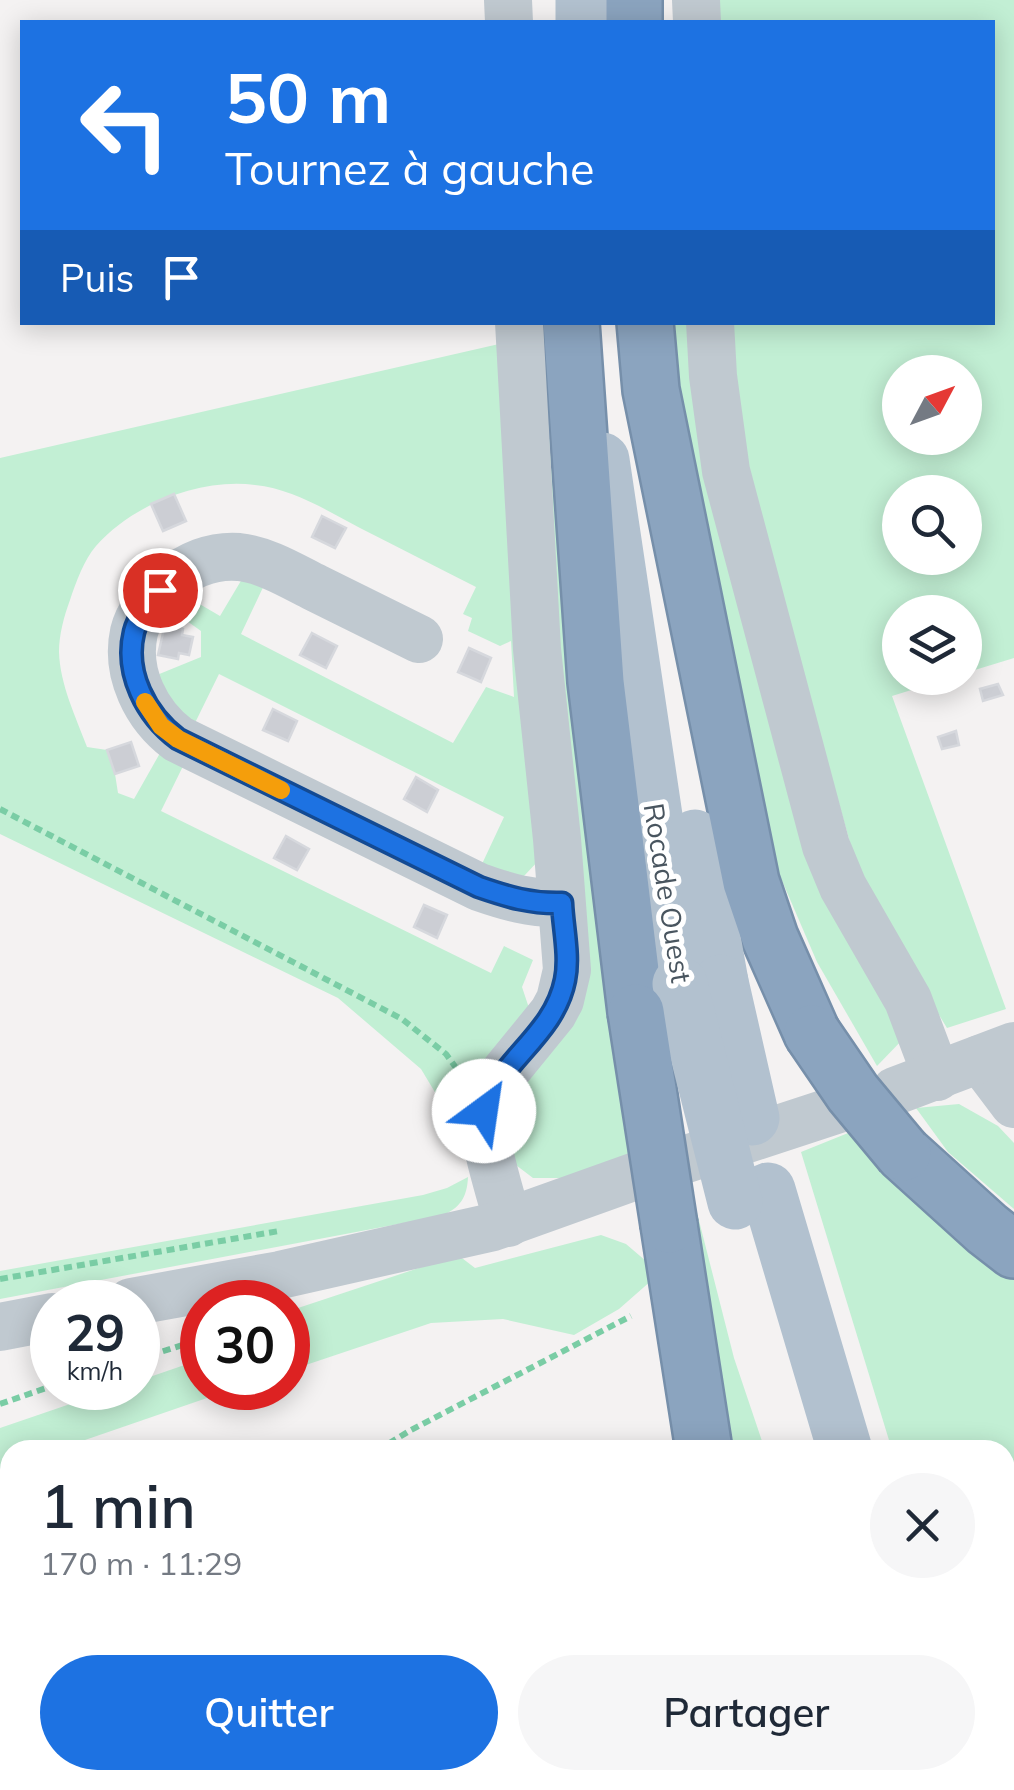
<!DOCTYPE html>
<html lang="fr">
<head>
<meta charset="utf-8">
<style>
  body { margin:0; font-family:Mulish,sans-serif; background:#f6f6f7; color:#1f2937; height:100vh; display:flex; flex-direction:column; font-size:38px; white-space:nowrap }
  * { box-sizing:border-box; margin:0 }
  p { font-size:32px; color:#747a83 }
  .icon { flex:none; width:55px; height:55px; fill:none; stroke:currentColor; stroke-width:2; stroke-linecap:round; stroke-linejoin:round }
  .map { position:relative; flex:1; overflow:hidden }
  .details { position:absolute; left:0px; top:1440px; width:1015px; height:350px; display:flex; flex-direction:column; background:#fff; border-radius:30px 30px 0 0; box-shadow:0 5px 25px #0003 }
  .details>* { flex:none }
  .hud { position:absolute; left:20px; top:20px; width:975px; height:305px; border-radius:0px; box-shadow:0 5px 25px #0003; background:#1d72e2; color:#fff; overflow:hidden }
  .needle { width:65px; rotate:49deg }
  .controls { position:absolute; left:882px; top:355px; display:grid; gap:20px }
  .controls a { display:grid; place-items:center; width:100px; height:100px; border-radius:50%; background:#fff; box-shadow:0 5px 25px #0003; font-size:50px }
  .speed { position:absolute; left:30px; top:1280px; display:flex; gap:20px; font-size:50px; font-weight:700; text-align:center }
  .speed>* { display:grid; place-content:center; width:130px; height:130px; border-radius:50%; background:#fff; box-shadow:0 5px 25px #0003; line-height:1 }
  .speed small { font-size:25px; font-weight:400 }
  .speed .limit { border:15px solid #d22; background:#fff; color:#111 }
  .pin { position:absolute; display:grid; place-items:center; width:85px; height:85px; color:#fff; margin:-42px; border:5px solid #fff; border-radius:50%; box-shadow:0 2px 10px #0007 }
  .me { position:absolute; width:110px; margin:-55px; rotate:31deg; stroke-linejoin:round; filter:drop-shadow(0 0 8px #0008) }
  .turn { display:flex; align-items:center; gap:35px; height:210px; padding:0 40px; font-size:45px }
  .turn .icon { width:130px; height:130px; stroke-width:2.5 }
  .turn b { display:block; font-size:70px; line-height:85px }
  .then { display:flex; align-items:center; height:95px; padding:0 40px; background:#0003; gap:20px; font-size:38px }
  .round { display:grid; place-items:center; flex:none; width:105px; height:105px; border-radius:52px; background:#f6f6f7 }
  .overview { display:flex; align-items:center; justify-content:space-between; height:170px; padding:0 40px }
  h1 { font-size:60px; font-weight:600; line-height:75px }
  .button { display:flex; gap:20px; margin-top:auto; padding:20px 40px }
  .button a { flex:1; height:115px; border-radius:60px; background:#1d72e2; color:#fff; font-size:40px; font-weight:600; line-height:115px; text-align:center }
  .button a+a { background:#f6f6f7; color:#1f2937 }
  .map>svg:first-child { display:block }
  .green { fill:#c2efd4; fill-rule:evenodd }
  .building { fill:#ccced4; stroke:#d6d8dd; stroke-width:2.5 }
  .lines { fill:none; stroke-linecap:round; stroke-linejoin:round }
  .highway-casing { stroke:#768faa; stroke-width:60 }
  .path { stroke:#7acda5; stroke-width:6; stroke-dasharray:8 5; stroke-linecap:butt }
  .minor { stroke:#c0c9d0; stroke-width:48 }
  .major { stroke:#b2c1cf; stroke-width:55 }
  .highway { stroke:#8ba4bf; stroke-width:55 }
  .highway-bridge-casing { stroke:#768faa; stroke-width:60; stroke-linecap:butt }
  .major-bridge { stroke:#b2c1cf; stroke-width:55 }
  .highway-bridge { stroke:#8ba4bf; stroke-width:55 }
  .route-casing { stroke:#134a93; stroke-width:25 }
  .route { stroke:#1d72e2; stroke-width:18 }
  .slow { stroke:#f59e0b; stroke-width:18 }
  .labels { text-anchor:middle; dominant-baseline:central; stroke-width:10; stroke-linejoin:round; paint-order:stroke }
  .street-label { font-size:28px; fill:#49555f; stroke:#fff }
</style>
</head>
<body>
<div class="map">
<svg width="1014" height="1790" viewBox="0 0 1014 1790">
  <rect width="100%" height="100%" fill="#f4f2f2"/>
  <g class="green">
    <path d="M713 0H1014V658L965 673V612H900V678H950L892 696 1006 1009 947 1028 864 892 734 433 724 323 992 322V22H713ZM900 372H965V438H900ZM900 492H965V558H900Z"/>
    <path d="M534 323H553L642 1154 578 1178H533L508 1159 506 1092 576 1000Z"/>
    <path d="M670 323H697L905 1037 877 1066 817 962 780 876 755 787 710 571Z"/>
    <path d="M499 344 540 859 524 876 517 879 482 864 504 817 219 674 193 727 152 677 201 657V631L163 604 174 589 220 616 245 574 266 581 241 634 453 743 486 687 514 697 511 641 500 646 468 631 472 618 463 614 476 587C437 567 399 548 360 528 326 510 293 489 255 485 200 478 133 504 96 546 84 560 76 582 70 600 64 616 59 635 59 652 60 685 76 717 87 747L107 750 115 774 118 793 134 799 164 746 186 760 161 811 491 973 504 946 533 960 522 987 530 1011 471 1152 421 1069 338 998 0 834V458Z"/>
    <path d="M959 1104 998 1126 1014 1143V1209L948 1152 916 1108Z"/>
    <path d="M863 1127 1014 1264V1707L1005 1716V1450H892L801 1152Z"/>
    <path d="M468 1177C467 1198 460 1208 441 1216L0 1299V1271L423 1195 447 1188Z"/>
    <path d="M685 1197H693L734 1358 765 1450H720Z"/>
    <path d="M601 1235 626 1244 660 1273 619 1309 574 1335 503 1319 431 1323 288 1371V1317L292 1310 458 1255 475 1268Z"/>
    <path d="M202 1359V1388H236L56 1450H10V1467L0 1471V1428L117 1388H138V1381Z"/>
    <path d="M449 1780H666L661 1790H436Z"/>
    <path d="M700 1780H878L883 1790H696Z"/>
  </g>
  <g class="building">
    <path d="M174 494 186 521 163 531 151 504Z"/>
    <path d="M322 516 346 528 335 548 312 537Z"/>
    <path d="M165 624 183 629 182 635 193 637 189 655 179 653 178 659 158 655Z"/>
    <path d="M312 633 337 646 326 668 300 655Z"/>
    <path d="M469 648 491 658 481 682 458 672Z"/>
    <path d="M998 684 1003 695 983 701 980 689Z"/>
    <path d="M273 709 297 721 288 741 263 730Z"/>
    <path d="M956 731 959 745 942 749 938 737Z"/>
    <path d="M131 742 139 766 115 774 107 750Z"/>
    <path d="M416 777 438 790 427 812 404 799Z"/>
    <path d="M286 836 309 849 297 870 274 858Z"/>
    <path d="M424 905 447 915 437 938 414 927Z"/>
  </g>
  <g class="lines">
    <defs>
      <g id="highway">
        <path d="M634 0V22"/>
        <path d="M571 322 596 682 636 1012"/>
        <path d="M645 322 651 390 751 882 770 938 812 1033"/>
        <path d="M903 1153 987 1229 1014 1250"/>
        <path d="M669 1225 704 1450"/>
        <path d="M682 1790 686 1780"/>
      </g>
    </defs>
    <use href="#highway" class="highway-casing"/>
    <g class="path">
      <path d="M0 809 402 1019 446 1054 459 1072"/>
      <path d="M0 1279 279 1231"/>
      <path d="M138 1359 202 1339"/>
      <path d="M0 1404 52 1386"/>
      <path d="M378 1450 411 1430 631 1316"/>
      <path d="M0 1685 10 1679"/>
      <path d="M139 1780 144 1790"/>
    </g>
    <g class="minor">
      <path d="M508 0 509 22"/>
      <path d="M696 0 697 22"/>
      <path d="M710 322 713 376 726 471 826 846 843 887 908 1000 937 1077"/>
      <path d="M419 639C385 622 351 605 316 588 292 576 266 560 239 557 213 555 188 565 169 582 154 595 139 613 134 632 125 673 146 715 178 739L479 887C508 897 531 904 561 903"/>
      <path d="M980 1059 1014 1104"/>
      <path d="M895 1091 1014 1046"/>
      <path d="M508 1223C501 1195 482 1138 484 1113 485 1101 490 1092 496 1083L553 1013 560 1000 567 970 557 839 537 649 519 322"/>
      <path d="M131 1302 280 1275 493 1227 647 1172 842 1108"/>
      <path d="M0 1327 52 1317"/>
    </g>
    <g class="major">
      <path d="M583 22V0"/>
      <path d="M602 460 680 984"/>
      <path d="M695 837 721 982"/>
      <path d="M768 1190 845 1450"/>
      <path d="M964 1780 968 1790"/>
    </g>
    <use href="#highway" class="highway"/>
    <defs>
      <g id="highway-bridge">
        <path d="M636 1012 669 1225"/>
        <path d="M812 1033 853 1093 903 1153"/>
      </g>
    </defs>
    <use href="#highway-bridge" class="highway-bridge-casing"/>
    <g class="major-bridge">
      <path d="M721 982 752 1118"/>
      <path d="M680 984 735 1202"/>
    </g>
    <use href="#highway-bridge" class="highway-bridge"/>
  </g>
  <g class="lines">
    <defs>
      <path id="route" d="M160 590C150 602 138 616 134 632 124 673 146 715 178 739L479 887C508 897 531 904 562 903 563 927 570 956 565 980 554 1036 498 1061 484 1111"/>
    </defs>
    <use href="#route" class="route-casing"/>
    <use href="#route" class="route"/>
    <path class="slow" d="M145 702 161 726 178 739 281 790"/>
  </g>
  <g class="labels">
    <g class="street-label">
      <text transform="translate(668 893) rotate(81)">Rocade Ouest</text>
    </g>
  </g>
</svg>
<div class="controls">
<a><svg class="needle" viewBox="-14 -14 28 28"><path d="M0-13l5 13h-10z" fill="#e53935"/><path d="M0 13l5-13h-10z" fill="#747a83"/></svg></a>
<a><svg class="icon" aria-label="search" viewBox="0 0 24 24"><circle cx="10" cy="10" r="6"/><path d="M15 15l6 6"/></svg></a>
<a><svg class="icon" aria-label="layers" viewBox="0 0 24 24"><path d="M12 4l9 5-9 5-9-5zM3 14l9 5 9-5"/></svg></a>
</div>
<div class="speed"><div>29<small>km/h</small></div><div class="limit">30</div></div>
<div class="pin" style="left:160px;top:590px;background:#d93025"><svg class="icon" aria-label="arrive" viewBox="0 0 24 24"><path d="M6 21V4h12l-3 4 3 4H6"/></svg></div>
<svg class="me" style="left:484px;top:1111px" viewBox="-20 -20 40 40"><circle r="19" fill="#fff"/><path d="M0-13L10 11 0 6-10 11z" fill="#1d72e2"/></svg>
<div class="hud">
<div class="turn"><svg class="icon" aria-label="left" viewBox="0 0 24 24"><path d="M17 20v-9H6M10 6l-5 5 5 5"/></svg><div><b>50 m</b>Tournez à gauche</div></div>
<div class="then">Puis<svg class="icon" aria-label="arrive" viewBox="0 0 24 24"><path d="M6 21V4h12l-3 4 3 4H6"/></svg></div>
</div>
<section class="details">
<div class="overview"><div><h1>1 min</h1><p>170 m · 11:29</p></div><a class="round"><svg class="icon" aria-label="close" viewBox="0 0 24 24"><path d="M6 6l12 12M18 6L6 18"/></svg></a></div>
<div class="button"><a>Quitter</a><a>Partager</a></div>
</section>
</div>
</body>
</html>
